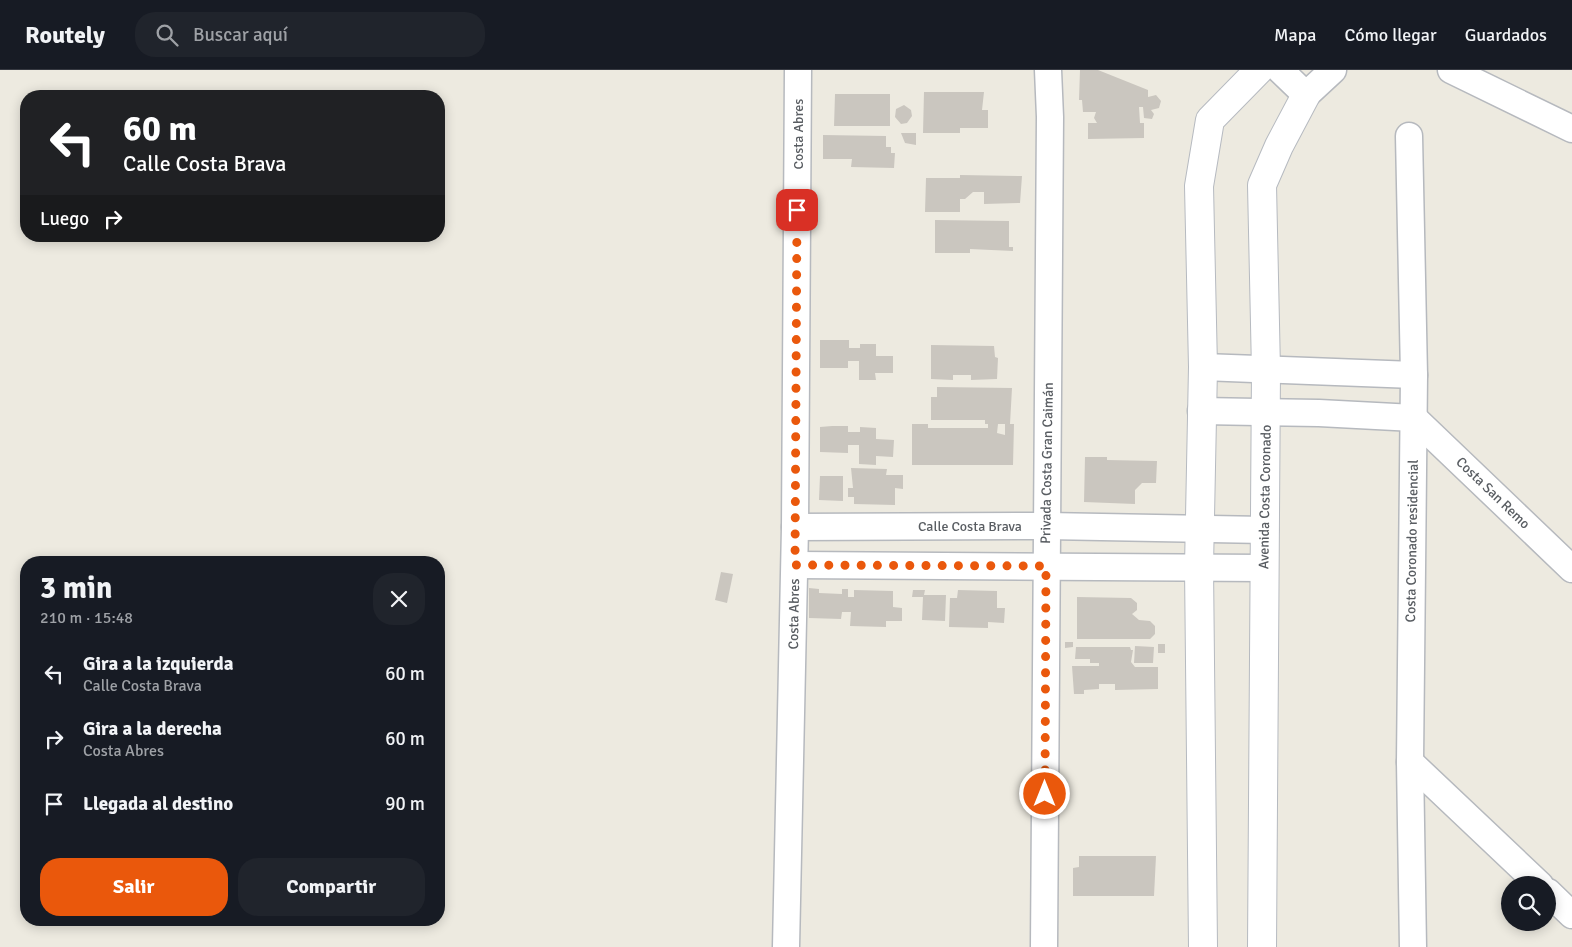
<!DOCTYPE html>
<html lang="es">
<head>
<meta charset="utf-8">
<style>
  body { margin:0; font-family:Signika,sans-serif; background:#20242c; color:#f1f3f6; height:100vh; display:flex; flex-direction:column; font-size:19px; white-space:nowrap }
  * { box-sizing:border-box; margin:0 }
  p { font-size:16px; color:#9ea1a6 }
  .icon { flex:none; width:28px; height:28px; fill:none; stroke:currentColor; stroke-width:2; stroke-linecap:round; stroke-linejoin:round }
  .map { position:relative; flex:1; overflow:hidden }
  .details { position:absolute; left:20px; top:486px; width:425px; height:370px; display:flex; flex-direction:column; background:#171b24; border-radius:20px; box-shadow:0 2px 12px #0003 }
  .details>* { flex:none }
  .top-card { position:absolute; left:20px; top:20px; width:425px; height:152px; border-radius:20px; box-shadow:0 2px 12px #0003; background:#202124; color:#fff; overflow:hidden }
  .fabs { position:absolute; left:1501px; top:806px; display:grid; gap:10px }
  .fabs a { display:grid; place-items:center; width:55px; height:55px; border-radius:50%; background:#171b24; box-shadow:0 2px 12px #0003; font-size:25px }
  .pin { position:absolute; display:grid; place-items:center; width:42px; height:42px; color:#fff; margin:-21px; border-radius:10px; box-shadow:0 2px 8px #0006 }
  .me { position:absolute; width:55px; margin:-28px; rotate:0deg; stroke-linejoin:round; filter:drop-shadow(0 0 4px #0008) }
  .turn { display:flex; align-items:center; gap:18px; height:105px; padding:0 20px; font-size:22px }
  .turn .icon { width:65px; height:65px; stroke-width:2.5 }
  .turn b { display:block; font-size:35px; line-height:42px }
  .then { display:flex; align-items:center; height:48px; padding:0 20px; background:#0003; gap:10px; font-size:19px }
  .round { display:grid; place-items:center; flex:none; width:52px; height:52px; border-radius:20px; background:#20242c }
  .summary { display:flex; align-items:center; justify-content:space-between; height:85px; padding:0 20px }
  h1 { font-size:30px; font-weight:700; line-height:38px }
  .button { display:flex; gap:10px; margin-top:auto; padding:10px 20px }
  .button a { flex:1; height:58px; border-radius:20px; background:#ea580c; color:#fff; font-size:20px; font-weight:700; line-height:58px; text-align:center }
  .button a+a { background:#20242c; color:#f1f3f6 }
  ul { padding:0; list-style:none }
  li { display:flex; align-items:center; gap:15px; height:65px; padding:0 20px }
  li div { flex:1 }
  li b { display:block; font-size:19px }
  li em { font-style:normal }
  header { display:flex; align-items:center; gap:30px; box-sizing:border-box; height:70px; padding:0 25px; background:#171b24; border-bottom:1px solid #363941 }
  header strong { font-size:24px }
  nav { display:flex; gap:28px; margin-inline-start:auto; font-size:18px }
  .search { width:350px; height:45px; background:#20242c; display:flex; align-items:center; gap:12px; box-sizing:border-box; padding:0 18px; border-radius:20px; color:#9ea1a6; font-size:19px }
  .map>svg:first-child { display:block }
  .building { fill:#cac6bf; fill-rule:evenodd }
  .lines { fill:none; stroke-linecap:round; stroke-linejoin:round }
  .street-casing { stroke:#b6b9be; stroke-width:29 }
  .secondary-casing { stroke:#b6bac0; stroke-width:30 }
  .street { stroke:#fff; stroke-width:26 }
  .secondary { stroke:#fff; stroke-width:28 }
  .route { stroke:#ea580c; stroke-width:9; stroke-dasharray:0 16.2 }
  .labels { text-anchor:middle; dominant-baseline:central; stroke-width:4.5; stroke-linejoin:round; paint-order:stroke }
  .street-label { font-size:14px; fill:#595d62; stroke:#fff }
</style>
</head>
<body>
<header>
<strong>Routely</strong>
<div class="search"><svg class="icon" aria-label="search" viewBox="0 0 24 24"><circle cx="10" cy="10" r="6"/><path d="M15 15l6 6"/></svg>Buscar aquí</div>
<nav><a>Mapa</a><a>Cómo llegar</a><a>Guardados</a></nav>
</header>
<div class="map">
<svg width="1572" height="877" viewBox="0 0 1572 877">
  <rect width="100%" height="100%" fill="#edeae0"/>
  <g class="building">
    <path d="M1080 0H1098L1148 20V27L1156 25 1161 31 1159 38 1151 40 1154 44 1152 49 1144 48 1143 37H1139L1140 53H1144V68L1088 69V53H1097L1094 48 1096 42H1083L1082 30H1079Z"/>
    <path d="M924 22H984L982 40H988V58H960V63H923Z"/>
    <path d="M835 24H890V56H834Z"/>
    <path d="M904 35 911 40 912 46 907 53 901 54 895 47 896 39Z"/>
    <path d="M901 63H916V75L905 73Z"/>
    <path d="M823 65 886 66V77H891V83H895L894 98 851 97 852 89H823Z"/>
    <path d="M960 105 1022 106 1020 133 984 134V122H973L965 129H960V142H925L926 108H960Z"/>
    <path d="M935 150 1009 151V177H1013V181L970 179V183H935Z"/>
    <path d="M820 270H849V278H860V274H876V286H893V303H875L876 310H859V291H848V298H820Z"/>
    <path d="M931 275 994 276 995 287 998 288 997 309 971 310V305H953V310L931 309Z"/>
    <path d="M937 317 1012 318 1010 354H1014L1013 395H912V354H928V358H988V354H985V350H931V327H937ZM998 354H1005V365L997 363Z"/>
    <path d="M832 356H848V362H860V357L876 358V369L894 370 893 387 876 386V395L859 394V375H848V383L820 382V357Z"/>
    <path d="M1085 387H1107V390L1157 391 1156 413H1142L1135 420V434L1084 432Z"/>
    <path d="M851 398 887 399 886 405H903V419L895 418V435L854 434V427H848V418H853Z"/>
    <path d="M820 406H843V431L819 430Z"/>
    <path d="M721 502 733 504 727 533 715 530Z"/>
    <path d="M809 518 819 519V523L842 524V519H848V527H854V520L893 521V537L902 538V551H886V557L850 556 851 542H842L841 549 809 548Z"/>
    <path d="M913 520H925L924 525H946L945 551 922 550 923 527H912Z"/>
    <path d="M958 520 997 521V538H1005L1004 553 988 552V558L949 557 950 528H957Z"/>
    <path d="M1077 527 1131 528 1137 533V540L1132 544 1139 550 1150 551 1155 556V564L1150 569H1077Z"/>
    <path d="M1065 572H1073V577L1065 578Z"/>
    <rect x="1158" y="574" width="7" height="9"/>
    <path d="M1135 576 1154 577 1153 593H1134Z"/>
    <path d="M1076 577H1130L1131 580H1133L1131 592 1135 597H1158V619L1115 620V614H1099V619L1084 620V624H1074L1072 596H1099V593H1090V589H1075Z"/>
    <path d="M1079 786H1156L1154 826H1073V798L1079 797Z"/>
  </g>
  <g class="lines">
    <defs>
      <g id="street">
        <path d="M1280 0 1306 25 1333 0"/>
        <path d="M1451 0 1572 59"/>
        <path d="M1409 66 1414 305 1410 692 1413 877"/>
        <path d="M1203 297 1414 305"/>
        <path d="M1201 341 1319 343 1414 348 1572 499"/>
        <path d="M795 457 1047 456 1265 460"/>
        <path d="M795 495 1264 498"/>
        <path d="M1410 692 1540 815"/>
        <path d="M1548 822 1572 845"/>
        <path d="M786 877 795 457 798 0"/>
        <path d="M1044 877 1050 47 1048 0"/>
      </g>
      <g id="secondary">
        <path d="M1203 877 1199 497 1203 297 1199 116 1210 50 1259 0"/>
        <path d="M1262 877 1266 300 1262 115 1279 76 1306 25"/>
      </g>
    </defs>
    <use href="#street" class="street-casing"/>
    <use href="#secondary" class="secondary-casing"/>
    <use href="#street" class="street"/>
    <use href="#secondary" class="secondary"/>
  </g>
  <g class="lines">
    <path class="route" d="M797 140 795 495 1046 496 1045 724"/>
  </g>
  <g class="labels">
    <g class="street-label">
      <text transform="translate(798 64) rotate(-90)">Costa Abres</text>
      <text transform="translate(1047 393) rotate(-89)">Privada Costa Gran Caimán</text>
      <text transform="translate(1493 423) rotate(44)">Costa San Remo</text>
      <text transform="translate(1265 427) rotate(-89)">Avenida Costa Coronado</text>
      <text x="970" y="456">Calle Costa Brava</text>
      <text transform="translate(1412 471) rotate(-89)">Costa Coronado residencial</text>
      <text transform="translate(794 544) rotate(-89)">Costa Abres</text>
    </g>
  </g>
</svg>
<div class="fabs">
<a><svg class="icon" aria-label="search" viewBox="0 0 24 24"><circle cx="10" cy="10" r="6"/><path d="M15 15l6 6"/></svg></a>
</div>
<div class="pin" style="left:797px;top:140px;background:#d93025"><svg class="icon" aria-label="arrive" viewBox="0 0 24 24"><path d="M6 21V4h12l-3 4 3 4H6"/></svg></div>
<svg class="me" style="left:1045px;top:724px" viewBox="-20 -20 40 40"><circle r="17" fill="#ea580c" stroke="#fff" stroke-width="3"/><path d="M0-11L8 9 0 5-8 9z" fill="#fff"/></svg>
<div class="top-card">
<div class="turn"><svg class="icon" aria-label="left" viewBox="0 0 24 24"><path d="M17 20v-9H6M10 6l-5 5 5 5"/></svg><div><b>60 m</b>Calle Costa Brava</div></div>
<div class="then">Luego<svg class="icon" aria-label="right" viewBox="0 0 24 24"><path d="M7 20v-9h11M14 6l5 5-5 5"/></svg></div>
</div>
<section class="details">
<div class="summary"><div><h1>3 min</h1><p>210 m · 15:48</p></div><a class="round"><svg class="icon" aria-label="close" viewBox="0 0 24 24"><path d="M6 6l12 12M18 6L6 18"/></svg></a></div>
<ul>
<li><svg class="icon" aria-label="left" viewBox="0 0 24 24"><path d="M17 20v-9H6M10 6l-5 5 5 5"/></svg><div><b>Gira a la izquierda</b><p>Calle Costa Brava</p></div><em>60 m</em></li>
<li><svg class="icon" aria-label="right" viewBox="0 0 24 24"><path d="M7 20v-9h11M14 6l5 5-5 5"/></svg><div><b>Gira a la derecha</b><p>Costa Abres</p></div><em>60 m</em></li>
<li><svg class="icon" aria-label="arrive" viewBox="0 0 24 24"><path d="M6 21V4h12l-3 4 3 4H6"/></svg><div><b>Llegada al destino</b></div><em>90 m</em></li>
</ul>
<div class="button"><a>Salir</a><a>Compartir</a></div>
</section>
</div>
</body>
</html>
